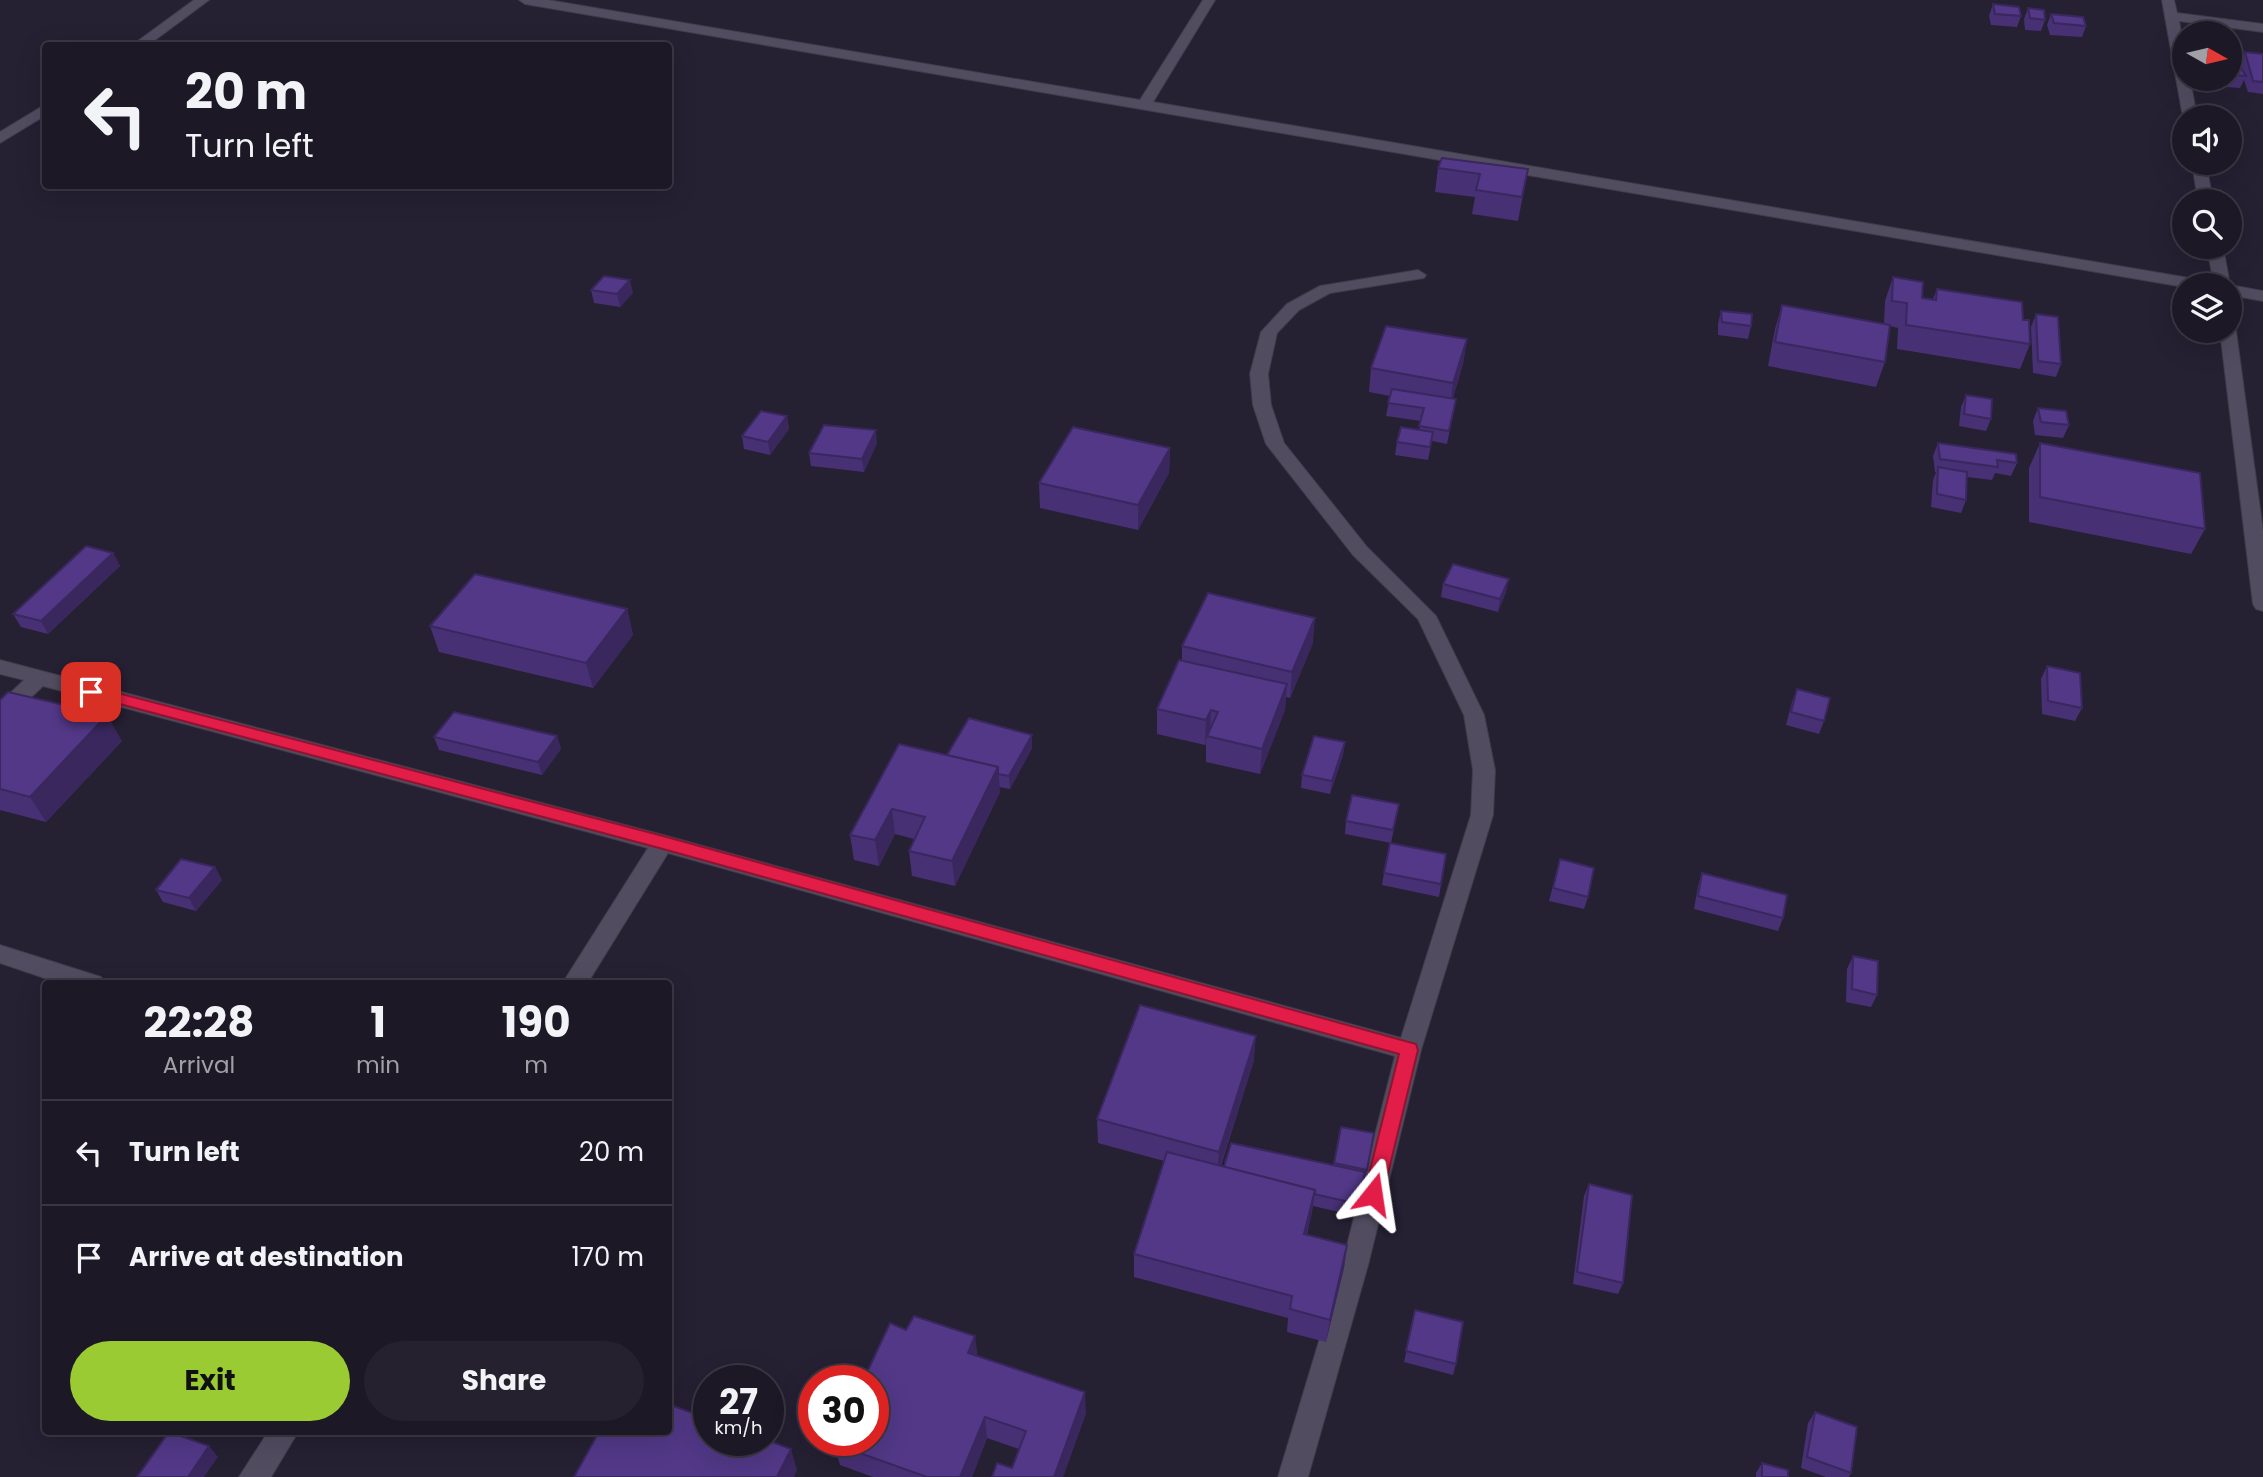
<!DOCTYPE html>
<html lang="en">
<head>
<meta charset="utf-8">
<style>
  body { margin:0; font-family:Poppins,sans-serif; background:#25212e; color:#f1f3f6; height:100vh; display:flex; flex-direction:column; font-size:26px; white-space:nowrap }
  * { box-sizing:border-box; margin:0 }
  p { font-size:23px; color:#a0a0a7 }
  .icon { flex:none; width:38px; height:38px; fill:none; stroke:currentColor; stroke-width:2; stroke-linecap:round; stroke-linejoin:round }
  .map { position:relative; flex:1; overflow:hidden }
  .details { position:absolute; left:42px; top:980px; width:630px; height:455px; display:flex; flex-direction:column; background:#1c1826; border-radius:7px; box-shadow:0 7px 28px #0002,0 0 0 2px #3a3743 }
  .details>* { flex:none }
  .banner { position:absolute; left:42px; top:42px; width:630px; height:147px; border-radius:7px; box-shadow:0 7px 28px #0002,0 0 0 2px #3a3743; background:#1c1826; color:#f1f3f6; overflow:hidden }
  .needle { width:46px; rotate:98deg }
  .buttons { position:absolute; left:2172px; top:21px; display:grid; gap:14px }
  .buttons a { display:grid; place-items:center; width:70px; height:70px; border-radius:50%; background:#1c1826; box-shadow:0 7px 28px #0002,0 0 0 2px #3a3743; font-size:35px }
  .speed { position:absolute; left:693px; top:1365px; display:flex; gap:14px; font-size:35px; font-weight:700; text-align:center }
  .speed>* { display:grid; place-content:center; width:91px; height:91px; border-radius:50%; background:#1c1826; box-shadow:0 7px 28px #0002,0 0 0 2px #3a3743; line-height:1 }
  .speed small { font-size:18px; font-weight:400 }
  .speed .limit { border:10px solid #d22; background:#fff; color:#111 }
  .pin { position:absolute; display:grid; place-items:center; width:60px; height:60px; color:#fff; margin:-30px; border-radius:14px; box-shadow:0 4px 10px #0006 }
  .me { position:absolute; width:77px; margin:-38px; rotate:15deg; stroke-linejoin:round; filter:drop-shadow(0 0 5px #0008) }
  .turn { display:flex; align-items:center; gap:24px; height:147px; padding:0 28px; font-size:32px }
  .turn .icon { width:91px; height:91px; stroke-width:2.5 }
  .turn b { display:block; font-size:49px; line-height:60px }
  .eta { display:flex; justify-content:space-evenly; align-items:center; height:119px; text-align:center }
  .eta b { font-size:42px; font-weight:700; line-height:49px }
  .button { display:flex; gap:14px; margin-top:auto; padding:14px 28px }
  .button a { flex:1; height:80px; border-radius:42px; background:#9bcb33; color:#111; font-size:28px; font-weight:700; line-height:80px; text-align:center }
  .button a+a { background:#25212e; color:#f1f3f6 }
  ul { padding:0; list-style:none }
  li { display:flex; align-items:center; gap:21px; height:105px; padding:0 28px; border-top:2px solid #3a3743 }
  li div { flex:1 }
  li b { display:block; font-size:26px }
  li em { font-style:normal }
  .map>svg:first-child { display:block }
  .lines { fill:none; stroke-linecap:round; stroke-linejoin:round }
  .street-casing { stroke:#3f3b4a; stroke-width:2 }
  .street { fill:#514c60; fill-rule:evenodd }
  .wall { fill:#473074 }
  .shaded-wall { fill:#39275e }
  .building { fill:#523887; stroke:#39275e; stroke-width:2 }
  .route { fill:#e11d48; stroke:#92132f; stroke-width:2 }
</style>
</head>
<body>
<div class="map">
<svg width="2263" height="1477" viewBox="0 0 2263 1477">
  <rect width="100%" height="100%" fill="#252032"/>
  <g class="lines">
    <defs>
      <g id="street">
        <path d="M194 0H209L147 46H131Z"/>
        <path d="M519 0H548L1140 100 1203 0H1215L1153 102 2201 280 2209 285 2184 287 525 4Z"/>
        <path d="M2162 0H2174L2177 13 2263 24V32L2179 21 2184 49V79H2190L2197 117H2183Z"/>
        <path d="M46 104V115L0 143V132Z"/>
        <path d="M2192 163H2206L2213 201H2198Z"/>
        <path d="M2207 247H2223L2230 285 2263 291V301L2230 295V285H2214Z"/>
        <path d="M1418 270 1426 275 1424 278 1330 293 1299 310 1277 333 1268 374 1271 405 1284 443 1367 547 1436 616 1484 715 1495 770 1493 815 1421 1050 1368 1265 1308 1477H1278L1342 1265 1395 1056 668 853 587 984H562L648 848 43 686 7 720 0 722V703L24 680 0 674V660L663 835 1401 1038 1471 815 1473 770 1464 715 1418 619 1353 555 1266 444 1253 405 1250 374 1261 332 1287 304 1320 286Z"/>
        <path d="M2230 326 2236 331 2263 531V611L2256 609 2253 604 2220 331H2230Z"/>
        <path d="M0 945 101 977 105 984H62L0 963Z"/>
        <path d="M268 1432H298L271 1477H239Z"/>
      </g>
    </defs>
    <use href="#street" class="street-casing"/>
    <use href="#street" class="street"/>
  </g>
  <g class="wall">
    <path d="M1993 4 2021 16 2017 27 1991 25 1989 16Z"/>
    <path d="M2028 8 2045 20 2041 31 2025 30 2024 19Z"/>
    <path d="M2051 14 2086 26 2082 37 2050 35 2047 25Z"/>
    <path d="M2245 52 2263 54V94L2248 92 2244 80 2240 88 2198 85 2196 79H2230V67L2241 68 2239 64Z"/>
    <path d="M1438 168 1528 169 1518 221 1472 214 1475 197 1435 192Z"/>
    <path d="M1893 277 1922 298 1933 299 1937 289 2023 320 2030 344 2020 369 1897 349 1898 328 1890 326 1885 362 1876 387 1768 366 1775 329 1782 305 1884 324 1885 301Z"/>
    <path d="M591 290 633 293 620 307 594 303Z"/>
    <path d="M1721 311 1751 326 1748 339 1718 335V324Z"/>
    <path d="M2036 314 2061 364 2056 377 2033 373 2031 327Z"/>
    <path d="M1467 339 1463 364 1453 398 1454 411 1447 444 1432 441 1428 460 1395 455 1397 442 1419 430 1421 421 1386 416 1390 396 1369 392 1371 368Z"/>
    <path d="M1966 395 1991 419 1986 431 1959 426 1961 407Z"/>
    <path d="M2038 408 2069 425 2063 438 2035 435 2033 421Z"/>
    <path d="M787 416 789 429 770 455 744 449 742 436Z"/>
    <path d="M877 443 864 472 811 466 809 453Z"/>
    <path d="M1938 443 2017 463 2011 476 1995 473 1992 480 1967 477 1966 500 1961 513 1931 507 1933 480 1936 472H1935L1933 456Z"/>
    <path d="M2040 443 2205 529 2191 554 2029 522V468Z"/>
    <path d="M1170 448 1169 473 1138 530 1040 508 1039 483Z"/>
    <path d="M113 553 120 566 48 634 21 627 13 614Z"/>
    <path d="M1443 584 1506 592 1498 612 1441 597Z"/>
    <path d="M627 609 633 635 593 688 439 652 430 626Z"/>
    <path d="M1313 643 1290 698 1286 697 1285 710 1260 774 1206 762V743L1205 745 1157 734V709L1182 661V646Z"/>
    <path d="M2047 666 2082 708 2075 721 2042 714 2041 679Z"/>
    <path d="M1797 689 1824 721 1819 734 1786 725 1792 702Z"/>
    <path d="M0 700 122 741 46 822 0 810Z"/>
    <path d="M557 736 561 749 542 775 439 750 434 737Z"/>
    <path d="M1345 742 1343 755 1330 794 1301 788 1302 775Z"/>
    <path d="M1032 748 1010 789 999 787 1000 792 955 886 912 876 909 851 914 839 895 834 879 866 854 860 850 835 947 755Z"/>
    <path d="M1399 804 1391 843 1345 834 1346 821Z"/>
    <path d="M1446 854 1439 897 1382 885 1384 873Z"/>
    <path d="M1560 859 1588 897 1584 909 1549 901Z"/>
    <path d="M215 867 222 880 196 911 163 902 156 890Z"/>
    <path d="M1702 873 1783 918 1778 931 1694 909 1698 886Z"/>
    <path d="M1853 956 1877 995 1871 1007 1846 1002 1847 969Z"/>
    <path d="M1254 1060 1221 1166 1224 1167 1333 1165 1341 1127 1374 1133 1365 1182 1363 1181 1356 1216 1313 1206 1307 1235 1347 1245 1344 1268 1326 1342 1287 1332 1288 1318 1134 1277V1254L1164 1161 1098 1143 1097 1119Z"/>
    <path d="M1589 1184 1623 1283 1618 1294 1573 1284 1584 1196Z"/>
    <path d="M1415 1310 1456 1364 1453 1375 1404 1362Z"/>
    <path d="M978 1356 1086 1413 1063 1477H992L1012 1468 1019 1449 987 1438 972 1477H873L840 1465 834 1444Z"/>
    <path d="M1815 1412 1851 1473 1849 1477H1826L1801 1468 1808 1423Z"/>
    <path d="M1762 1463 1788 1477H1756V1473Z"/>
  </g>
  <g class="shaded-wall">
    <path d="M630 280 633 293 620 307 617 294Z"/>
    <path d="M1467 339 1463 364 1450 408 1453 383Z"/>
    <path d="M787 416 789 429 770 455 768 442Z"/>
    <path d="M876 430 877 443 864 472 862 459Z"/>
    <path d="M1170 448 1169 473 1138 530V505Z"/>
    <path d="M113 553 120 566 48 634 41 621Z"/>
    <path d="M1509 579 1506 592 1498 612 1500 599Z"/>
    <path d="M627 609 633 635 593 688 586 663Z"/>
    <path d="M1315 618 1313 643 1290 698 1292 672Z"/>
    <path d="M1287 684 1285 710 1260 774 1262 749Z"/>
    <path d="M1211 710 1210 735 1207 736 1205 745 1206 720Z"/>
    <path d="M107 715 122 741 46 822 30 797Z"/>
    <path d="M1032 735V748L1010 789 1009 776Z"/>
    <path d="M557 736 561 749 542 775 538 762Z"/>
    <path d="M1345 742 1343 755 1330 794 1332 781Z"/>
    <path d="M998 767 1000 792 955 886 952 861Z"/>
    <path d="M892 809 895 834 879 866 875 840Z"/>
    <path d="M215 867 222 880 196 911 189 898Z"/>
    <path d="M1256 1036 1254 1060 1217 1176 1219 1152Z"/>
    <path d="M1315 1190 1312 1213 1301 1257 1304 1234Z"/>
    <path d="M1347 1245 1344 1268 1326 1342 1330 1320Z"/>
    <path d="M975 1336 978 1358 968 1353Z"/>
    <path d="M1085 1392 1086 1413 1063 1477H1054Z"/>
    <path d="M985 1417 987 1438 972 1477H960Z"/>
    <path d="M209 1446 218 1457 204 1477H188Z"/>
    <path d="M791 1449 797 1470 794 1477H777Z"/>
  </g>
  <g class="building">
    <path d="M1993 4 2019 7 2021 16 1995 14Z"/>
    <path d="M2028 8 2044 10 2045 20 2030 18Z"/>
    <path d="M2051 14 2083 17 2086 26 2054 23Z"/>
    <path d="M2245 52 2263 54V82L2253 81Z"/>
    <path d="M2230 67 2241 68 2246 76 2230 75Z"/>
    <path d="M1442 158 1528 169 1522 197 1476 190 1480 174 1438 168Z"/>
    <path d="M604 276 630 280 617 294 591 290Z"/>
    <path d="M1893 277 1923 282 1922 298 1936 300 1937 289 2022 302 2023 320H2029L2030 344 1906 325 1907 303 1892 301Z"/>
    <path d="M1782 305 1890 325 1885 362 1775 342Z"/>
    <path d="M1721 311 1752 314 1751 326 1722 322Z"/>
    <path d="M2036 314 2058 317 2061 364 2038 361Z"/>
    <path d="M1386 326 1467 339 1453 383 1371 368Z"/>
    <path d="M1392 389 1456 399 1449 431 1419 426 1424 408 1388 403Z"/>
    <path d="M1966 395 1992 399 1991 419 1964 414Z"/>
    <path d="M2038 408 2066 411 2069 425 2041 422Z"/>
    <path d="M761 411 787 416 768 442 742 436Z"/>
    <path d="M824 425 876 430 862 459 809 453Z"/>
    <path d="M1073 427 1170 448 1138 505 1039 483Z"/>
    <path d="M1401 427 1433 432 1430 447 1397 442Z"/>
    <path d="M1938 443 2016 454 2017 463 1997 460 1998 467 1940 459Z"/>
    <path d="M2040 443 2200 473 2205 529 2040 497Z"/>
    <path d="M1938 467 1967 472 1966 500 1937 494Z"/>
    <path d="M86 546 113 553 41 621 13 614Z"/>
    <path d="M1453 564 1509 579 1500 599 1443 584Z"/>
    <path d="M475 574 627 609 586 663 430 626Z"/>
    <path d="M1208 593 1315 618 1292 672 1182 646Z"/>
    <path d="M1179 660 1287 684 1262 749 1207 736 1218 712 1211 710 1206 720 1157 709Z"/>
    <path d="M2047 666 2080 673 2082 708 2048 701Z"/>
    <path d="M1797 689 1830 698 1824 721 1791 712Z"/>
    <path d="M8 692 107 715 30 797 0 789V700Z"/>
    <path d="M454 712 557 736 538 762 434 737Z"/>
    <path d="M969 718 1032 735 1009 776 998 774V767L947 755Z"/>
    <path d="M1314 736 1345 742 1332 781 1302 775Z"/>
    <path d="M899 744 998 767 952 861 909 851 925 817 892 809 875 840 850 835Z"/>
    <path d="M1352 795 1399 804 1393 830 1346 821Z"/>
    <path d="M1390 843 1446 854 1441 884 1384 873Z"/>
    <path d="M181 859 215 867 189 898 156 890Z"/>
    <path d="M1560 859 1594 868 1588 897 1553 888Z"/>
    <path d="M1702 873 1787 895 1783 918 1698 896Z"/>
    <path d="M1853 956 1878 961 1877 995 1852 989Z"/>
    <path d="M1140 1005 1256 1036 1219 1152 1097 1119Z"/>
    <path d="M1341 1127 1374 1133 1367 1170 1334 1163Z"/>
    <path d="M1231 1143 1365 1172 1358 1204 1314 1194 1315 1190 1224 1167Z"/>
    <path d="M1167 1152 1315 1190 1304 1234 1347 1245 1330 1320 1290 1309 1292 1296 1134 1254Z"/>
    <path d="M1589 1184 1632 1195 1623 1283 1577 1272Z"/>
    <path d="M1415 1310 1463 1322 1456 1364 1406 1351Z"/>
    <path d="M914 1316 975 1336 968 1353 1085 1392 1054 1477H992L997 1463 1012 1468 1026 1431 985 1417 960 1477H927L834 1444 836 1440H873V1381H863L890 1323 906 1330Z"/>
    <path d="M668 1404 709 1419V1440H767L791 1449 777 1477H574L599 1432H668Z"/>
    <path d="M1815 1412 1857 1427 1851 1473 1807 1457Z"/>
    <path d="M169 1432 209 1446 188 1477H137Z"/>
    <path d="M1762 1463 1788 1470V1477H1762Z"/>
  </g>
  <path class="route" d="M91 686 663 836 1416 1044 1418 1050 1383 1194 1380 1200 1373 1202 1366 1200 1364 1194 1399 1054 663 849 86 695 83 692Z"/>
</svg>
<div class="buttons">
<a><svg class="needle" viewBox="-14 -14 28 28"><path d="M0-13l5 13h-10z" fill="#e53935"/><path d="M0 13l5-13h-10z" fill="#a0a0a7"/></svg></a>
<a><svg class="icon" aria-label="sound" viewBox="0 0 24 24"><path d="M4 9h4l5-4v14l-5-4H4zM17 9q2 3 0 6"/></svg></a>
<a><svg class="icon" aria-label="search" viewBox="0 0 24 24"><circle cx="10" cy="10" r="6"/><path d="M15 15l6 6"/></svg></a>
<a><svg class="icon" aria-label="layers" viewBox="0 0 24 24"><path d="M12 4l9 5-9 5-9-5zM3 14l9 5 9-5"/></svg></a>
</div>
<div class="speed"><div>27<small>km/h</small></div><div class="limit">30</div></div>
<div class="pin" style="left:91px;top:692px;background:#d93025"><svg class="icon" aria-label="arrive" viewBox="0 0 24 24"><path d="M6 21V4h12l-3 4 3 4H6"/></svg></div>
<svg class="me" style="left:1373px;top:1194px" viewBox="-20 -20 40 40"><path d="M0-17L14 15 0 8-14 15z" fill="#e11d48" stroke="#fff" stroke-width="4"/></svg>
<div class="banner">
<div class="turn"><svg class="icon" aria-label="left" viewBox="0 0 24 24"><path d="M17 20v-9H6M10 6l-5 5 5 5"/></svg><div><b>20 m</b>Turn left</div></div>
</div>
<section class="details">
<div class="eta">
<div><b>22:28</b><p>Arrival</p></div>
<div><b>1</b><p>min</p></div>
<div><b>190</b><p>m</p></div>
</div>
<ul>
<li><svg class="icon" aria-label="left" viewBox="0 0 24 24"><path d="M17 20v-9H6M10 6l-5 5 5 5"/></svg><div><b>Turn left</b></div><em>20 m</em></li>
<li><svg class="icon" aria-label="arrive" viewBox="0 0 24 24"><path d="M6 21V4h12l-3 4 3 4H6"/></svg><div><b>Arrive at destination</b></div><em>170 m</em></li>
</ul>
<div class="button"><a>Exit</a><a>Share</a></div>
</section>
</div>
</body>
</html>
